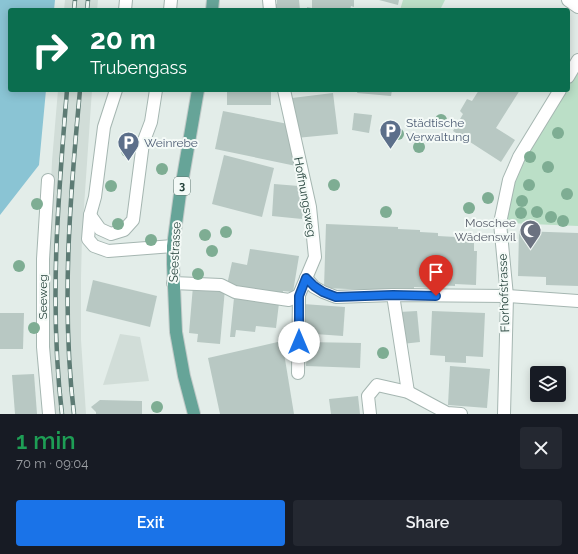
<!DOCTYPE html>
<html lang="en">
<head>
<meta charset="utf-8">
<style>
  body { margin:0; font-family:Raleway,sans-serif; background:#242831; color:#f1f3f6; height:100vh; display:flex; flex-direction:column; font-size:15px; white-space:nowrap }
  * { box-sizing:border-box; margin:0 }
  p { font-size:13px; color:#9ea1a6 }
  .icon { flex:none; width:22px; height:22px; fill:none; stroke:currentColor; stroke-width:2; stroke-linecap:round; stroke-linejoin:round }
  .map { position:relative; height:414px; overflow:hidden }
  .details { display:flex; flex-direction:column; background:#171b24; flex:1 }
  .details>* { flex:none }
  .banner { position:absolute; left:8px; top:8px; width:562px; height:84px; border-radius:4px; box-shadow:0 2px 10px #0003; background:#0b6e4f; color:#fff; overflow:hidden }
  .fabs { position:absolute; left:530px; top:366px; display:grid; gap:8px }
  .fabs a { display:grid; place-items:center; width:36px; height:36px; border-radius:4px; background:#171b24; box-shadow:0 2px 10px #0003; font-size:20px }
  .pin { position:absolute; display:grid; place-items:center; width:34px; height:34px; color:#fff; margin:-41px -17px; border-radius:50% 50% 50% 0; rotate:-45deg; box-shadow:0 0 4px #0007 }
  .pin .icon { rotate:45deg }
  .me { position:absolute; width:44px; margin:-22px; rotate:0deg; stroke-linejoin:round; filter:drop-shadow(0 0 3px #0008) }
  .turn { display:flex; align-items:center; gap:14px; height:84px; padding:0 16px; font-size:18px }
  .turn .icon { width:52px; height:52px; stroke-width:2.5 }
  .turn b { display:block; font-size:28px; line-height:34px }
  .round { display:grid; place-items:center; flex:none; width:42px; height:42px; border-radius:4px; background:#242831 }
  .head { display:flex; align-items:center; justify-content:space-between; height:68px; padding:0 16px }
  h1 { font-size:24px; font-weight:600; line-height:30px; color:#1e9e55 }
  .action { display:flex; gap:8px; margin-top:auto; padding:8px 16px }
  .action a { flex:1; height:46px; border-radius:4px; background:#1a73e8; color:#fff; font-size:16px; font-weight:600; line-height:46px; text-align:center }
  .action a+a { background:#242831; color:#f1f3f6 }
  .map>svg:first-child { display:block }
  .built { fill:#d1ddd8 }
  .green { fill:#bbdfc7 }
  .water { fill:#8ac4d4 }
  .building { fill:#b8c8c3 }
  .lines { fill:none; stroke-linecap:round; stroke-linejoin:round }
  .minor-casing { stroke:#a5b6b1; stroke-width:14 }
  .major-casing { stroke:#c1cac8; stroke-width:14 }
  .minor { stroke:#fff; stroke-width:12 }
  .major { stroke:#66a498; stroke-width:12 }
  .rail-casing { stroke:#5d7b74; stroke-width:4.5 }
  .rail { stroke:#f4faf7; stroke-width:3; stroke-dasharray:9; stroke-linecap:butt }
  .tree { fill:#7ead93 }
  .route-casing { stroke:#114b97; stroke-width:10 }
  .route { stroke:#1a73e8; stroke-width:7 }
  .labels { text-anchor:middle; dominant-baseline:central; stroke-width:4; stroke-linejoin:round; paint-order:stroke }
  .shield { fill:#f4faf7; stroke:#617872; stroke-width:1 }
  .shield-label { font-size:11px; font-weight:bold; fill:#224039 }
  .service-label { font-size:12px; fill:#4e5e75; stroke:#f4faf7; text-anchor:start }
  .street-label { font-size:12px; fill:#224039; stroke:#f4faf7 }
  .worship-label { font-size:12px; fill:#5b616d; stroke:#f4faf7; text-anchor:end }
</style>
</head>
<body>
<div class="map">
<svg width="578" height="414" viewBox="0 0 578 414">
  <rect width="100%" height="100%" fill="#e3ede9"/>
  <g class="built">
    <path d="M65 0H98L97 10H64Z"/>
    <path d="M58 90H92L82 236 81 278V340L86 414H54L49 341 48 247 52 161Z"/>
    <path d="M120 334 140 337 149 381 103 385Z"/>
  </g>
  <g class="green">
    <path d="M403 0H445L440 10H400Z"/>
    <path d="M578 60V226L505 223 509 180 560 90H568V77Z"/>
  </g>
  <path class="water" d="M0 0H55L54 10H10V90H46L39 165 0 215Z"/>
  <g class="building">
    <path d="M277 0H299L300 10H275L274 4H277Z"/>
    <path d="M312 0H354V7L351 6 350 10H307V7L312 8Z"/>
    <path d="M379 0H399L398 5Z"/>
    <rect x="227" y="90" width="44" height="15"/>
    <path d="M358 90H392L391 96 357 93Z"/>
    <path d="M479 90H520L496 128 515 140 501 162 453 131 463 114 460 111 467 99 472 101Z"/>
    <path d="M333 93 338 134 296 138 292 98Z"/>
    <path d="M223 111 288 124 296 166 215 149Z"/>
    <path d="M354 113 372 115 369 133 352 130Z"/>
    <path d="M224 155 274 168 262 217 212 204Z"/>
    <path d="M274 184 299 186 302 202H304L302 219 272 216Z"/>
    <path d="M326 224 398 227V229L420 230V232L438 233V236L456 237V240H470L469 243H474V251H477L476 285 455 284V286L434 285V288L414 287V289L395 288V291L324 288Z"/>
    <path d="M519 231 578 233V286L546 285V277L518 276Z"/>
    <path d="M250 249 299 256 293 292 283 291 282 297 227 285 232 262 247 265Z"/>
    <path d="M93 280 157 296 150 327 86 311Z"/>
    <path d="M193 286 225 289 220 344 197 342 198 334 189 333Z"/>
    <path d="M234 298 279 303 276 328 256 326 255 332 236 330 235 337H230Z"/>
    <path d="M303 304 345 307 343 336 301 333Z"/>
    <path d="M417 311 420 342 402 344 399 312Z"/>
    <path d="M432 311 485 313 483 357 466 356V363L445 362V356L430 355Z"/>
    <path d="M0 313H24L23 349H0Z"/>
    <path d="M282 341 294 414H220L208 358Z"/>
    <path d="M307 342 361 343 360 368 306 366Z"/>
    <path d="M450 366 490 369 487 408 448 405Z"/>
    <path d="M34 374 37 414H15L12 375Z"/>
    <path d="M358 396 360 414H331L329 399Z"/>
    <path d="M100 400 142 401V414H96V412L91 407Z"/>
  </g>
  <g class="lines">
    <defs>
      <g id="minor">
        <path d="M269 0 270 10"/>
        <path d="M568 0 578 7"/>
        <path d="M125 10 126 0"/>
        <path d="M170 10 171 0"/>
        <path d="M568 77 578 60"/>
        <path d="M116 90 104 127 95 197 90 215 88 239 94 246 108 251 173 246"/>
        <path d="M284 90 310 207 315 257 299 295 298 373"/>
        <path d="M48 180 43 259V347L49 414"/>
        <path d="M90 215 100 229 111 234 124 230 133 220 143 143 151 122 156 90"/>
        <path d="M306 278 314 287 323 292 336 297 393 295 507 296 578 301"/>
        <path d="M173 283 221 285 235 292 289 300 299 295"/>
        <path d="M393 295 408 392"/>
        <path d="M370 414 368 396 377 385 408 392 447 413 461 414"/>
        <path d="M504 414 507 296 500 223 509 180 519 157 560 90"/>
      </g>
      <g id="major">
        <path d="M212 10 213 0"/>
        <path d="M194 414 184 376 176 332 173 264V246L180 194 198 90"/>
      </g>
    </defs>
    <use href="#minor" class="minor-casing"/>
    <use href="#major" class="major-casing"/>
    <use href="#minor" class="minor"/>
    <use href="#major" class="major"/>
    <defs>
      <g id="rail">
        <path d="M74 10 75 0"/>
        <path d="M87 10 88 0"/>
        <path d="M62 414C49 306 58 198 67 90"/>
        <path d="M74 414C61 306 70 197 80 90"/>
      </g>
    </defs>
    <use href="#rail" class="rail-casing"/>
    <use href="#rail" class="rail"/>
  </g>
  <g class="tree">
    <circle cx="441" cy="120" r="6"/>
    <circle cx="558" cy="133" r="6"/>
    <circle cx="398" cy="134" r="6"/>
    <circle cx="419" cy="147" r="6"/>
    <circle cx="127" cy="151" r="6"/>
    <circle cx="530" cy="157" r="6"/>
    <circle cx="548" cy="167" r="6"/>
    <circle cx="162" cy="169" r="6"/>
    <circle cx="334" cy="185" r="6"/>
    <circle cx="529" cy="185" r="6"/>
    <circle cx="111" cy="186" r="6"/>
    <circle cx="567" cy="194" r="6"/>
    <circle cx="488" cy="198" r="6"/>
    <circle cx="522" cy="201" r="6"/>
    <circle cx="37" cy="204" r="6"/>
    <circle cx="469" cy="208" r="6"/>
    <circle cx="386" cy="212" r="6"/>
    <circle cx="537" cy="212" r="6"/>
    <circle cx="521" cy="213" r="6"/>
    <circle cx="551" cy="217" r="6"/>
    <circle cx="563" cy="221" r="6"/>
    <circle cx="118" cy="224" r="6"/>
    <circle cx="226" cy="232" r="6"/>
    <circle cx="205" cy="235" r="6"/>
    <circle cx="151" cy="240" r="6"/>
    <circle cx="212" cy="251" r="6"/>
    <circle cx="19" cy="266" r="6"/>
    <circle cx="198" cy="274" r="6"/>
    <circle cx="34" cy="328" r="6"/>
    <circle cx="383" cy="353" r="6"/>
    <circle cx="157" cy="407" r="6"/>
  </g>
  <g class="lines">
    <defs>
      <path id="route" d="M299 342V296L306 278 314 286 323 292 336 297 393 295 436 296"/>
    </defs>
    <use href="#route" class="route-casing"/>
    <use href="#route" class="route"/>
  </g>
  <defs>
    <symbol id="parking-pin" viewBox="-11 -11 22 30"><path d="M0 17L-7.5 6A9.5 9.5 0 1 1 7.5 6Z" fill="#5c6f8a" stroke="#f4faf7"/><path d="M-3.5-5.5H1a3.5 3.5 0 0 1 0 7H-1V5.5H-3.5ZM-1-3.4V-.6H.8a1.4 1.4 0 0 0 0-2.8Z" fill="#fff"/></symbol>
    <symbol id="mosque-pin" viewBox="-11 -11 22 30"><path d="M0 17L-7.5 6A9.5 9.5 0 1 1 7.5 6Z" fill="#6b7280" stroke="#f4faf7"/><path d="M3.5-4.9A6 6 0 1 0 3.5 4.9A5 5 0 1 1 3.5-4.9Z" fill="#fff"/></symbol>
  </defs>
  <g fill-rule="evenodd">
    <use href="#parking-pin" x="378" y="118" width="25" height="34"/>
    <use href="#parking-pin" x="116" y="130" width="25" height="34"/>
    <use href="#mosque-pin" x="518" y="218" width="25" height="34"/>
  </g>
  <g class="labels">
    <rect class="shield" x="174" y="177" width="16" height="18" rx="3"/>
    <g class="shield-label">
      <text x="182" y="186">3</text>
    </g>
    <g class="service-label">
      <text x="406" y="123">Städtische<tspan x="406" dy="14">Verwaltung</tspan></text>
      <text x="144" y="143">Weinrebe</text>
    </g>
    <g class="street-label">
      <text transform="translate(305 197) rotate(80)">Hoffnungsweg</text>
      <text transform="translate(175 252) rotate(-87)">Seestrasse</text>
      <text transform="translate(504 293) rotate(-92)">Florhofstrasse</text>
      <text transform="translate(43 297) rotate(-90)">Seeweg</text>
    </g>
    <g class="worship-label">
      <text x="516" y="223">Moschee<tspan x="516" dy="14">Wädenswil</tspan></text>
    </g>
  </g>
</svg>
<div class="fabs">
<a><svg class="icon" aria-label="layers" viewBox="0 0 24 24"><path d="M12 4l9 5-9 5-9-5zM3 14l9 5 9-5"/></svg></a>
</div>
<div class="pin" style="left:436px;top:296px;background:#d93025"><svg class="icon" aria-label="arrive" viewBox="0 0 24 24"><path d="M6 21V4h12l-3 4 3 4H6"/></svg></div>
<svg class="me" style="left:299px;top:342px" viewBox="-20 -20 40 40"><circle r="19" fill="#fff"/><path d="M0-13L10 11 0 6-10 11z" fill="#1a73e8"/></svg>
<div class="banner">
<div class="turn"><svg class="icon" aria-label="right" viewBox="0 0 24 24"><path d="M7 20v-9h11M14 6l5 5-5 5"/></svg><div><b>20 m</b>Trubengass</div></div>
</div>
</div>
<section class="details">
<div class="head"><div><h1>1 min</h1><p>70 m · 09:04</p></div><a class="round"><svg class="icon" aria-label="close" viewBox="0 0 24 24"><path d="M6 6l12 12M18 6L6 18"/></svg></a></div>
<div class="action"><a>Exit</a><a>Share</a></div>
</section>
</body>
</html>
